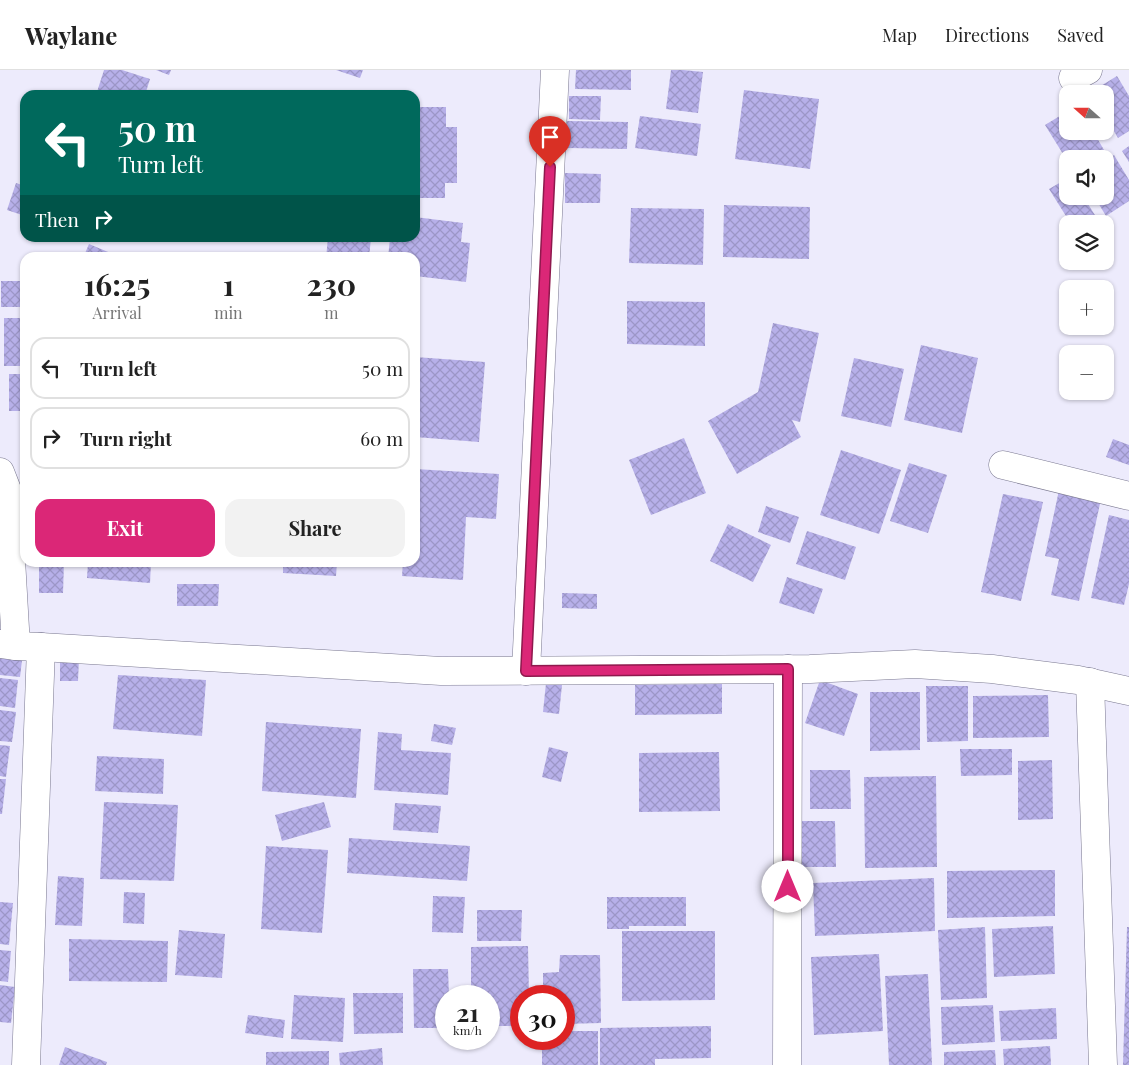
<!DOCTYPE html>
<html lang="en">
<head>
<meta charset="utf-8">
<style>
  body { margin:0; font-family:"Playfair Display",serif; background:#f2f2f2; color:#222; height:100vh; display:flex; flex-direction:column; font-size:19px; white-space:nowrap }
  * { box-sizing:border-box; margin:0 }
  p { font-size:16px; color:#767676 }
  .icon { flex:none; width:28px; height:28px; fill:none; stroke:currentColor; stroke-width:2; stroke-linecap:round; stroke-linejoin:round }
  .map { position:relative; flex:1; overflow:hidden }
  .sheet { position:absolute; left:20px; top:182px; width:400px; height:315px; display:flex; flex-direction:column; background:#fff; border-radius:15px; box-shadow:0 1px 4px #0004 }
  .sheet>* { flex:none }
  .banner { position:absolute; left:20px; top:20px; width:400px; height:152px; border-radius:15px; box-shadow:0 1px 4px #0004; background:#00695c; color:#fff; overflow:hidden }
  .needle { width:32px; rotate:291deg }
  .buttons { position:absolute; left:1059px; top:15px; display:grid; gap:10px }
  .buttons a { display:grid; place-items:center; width:55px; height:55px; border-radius:10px; background:#fff; box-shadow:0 1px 4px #0004; font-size:25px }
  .speed { position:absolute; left:435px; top:915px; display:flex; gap:10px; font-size:25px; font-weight:700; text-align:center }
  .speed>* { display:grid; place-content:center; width:65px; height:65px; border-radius:50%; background:#fff; box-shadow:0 1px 4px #0004; line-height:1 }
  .speed small { font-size:12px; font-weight:400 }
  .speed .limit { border:8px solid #d22; background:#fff; color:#111 }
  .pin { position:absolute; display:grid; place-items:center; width:42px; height:42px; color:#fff; margin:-51px -21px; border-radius:50% 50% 50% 0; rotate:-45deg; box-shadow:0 0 5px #0007 }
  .pin .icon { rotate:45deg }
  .me { position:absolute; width:55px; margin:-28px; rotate:0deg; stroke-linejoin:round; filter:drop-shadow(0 0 4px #0008) }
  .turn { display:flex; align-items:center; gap:18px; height:105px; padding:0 15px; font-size:22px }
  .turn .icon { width:65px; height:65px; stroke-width:2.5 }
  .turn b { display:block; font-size:35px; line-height:42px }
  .then { display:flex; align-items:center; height:48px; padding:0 15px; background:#0003; gap:10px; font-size:19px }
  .eta { display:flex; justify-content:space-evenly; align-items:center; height:85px; text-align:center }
  .eta b { font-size:30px; font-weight:700; line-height:35px }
  .cta { display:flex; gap:10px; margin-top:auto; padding:10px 15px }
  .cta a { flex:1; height:58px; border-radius:15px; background:#db2777; color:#fff; font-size:20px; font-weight:700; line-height:58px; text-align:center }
  .cta a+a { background:#f2f2f2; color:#222 }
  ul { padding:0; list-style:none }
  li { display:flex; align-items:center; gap:15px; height:62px; margin:0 10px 8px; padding:0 5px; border:2px solid #e0e0e0; border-radius:15px }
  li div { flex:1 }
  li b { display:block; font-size:19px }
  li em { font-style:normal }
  header { display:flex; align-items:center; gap:30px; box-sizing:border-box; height:70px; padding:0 25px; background:#fff; border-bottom:1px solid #e0e0e0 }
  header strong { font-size:24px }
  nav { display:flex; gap:28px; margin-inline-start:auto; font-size:18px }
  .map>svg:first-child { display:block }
  .building { fill:url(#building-cross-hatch) }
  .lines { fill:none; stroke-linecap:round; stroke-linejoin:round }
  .street-casing { stroke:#7a7890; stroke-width:29 }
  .street { stroke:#fff; stroke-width:28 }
  .route-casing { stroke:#8e194d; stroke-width:12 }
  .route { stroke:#db2777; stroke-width:9 }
</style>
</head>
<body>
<header>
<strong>Waylane</strong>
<nav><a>Map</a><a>Directions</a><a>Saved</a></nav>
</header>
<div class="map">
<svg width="1129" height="995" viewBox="0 0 1129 995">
  <defs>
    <pattern id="building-cross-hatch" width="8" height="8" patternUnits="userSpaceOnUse" patternTransform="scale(1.25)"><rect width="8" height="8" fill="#b7b0e9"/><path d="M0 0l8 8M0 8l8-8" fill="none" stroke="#9c96c7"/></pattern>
  </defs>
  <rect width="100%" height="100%" fill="#edebfc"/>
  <g class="building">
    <path d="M104 0H122L150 9 145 25H96Z"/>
    <path d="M156 0H171L169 5Z"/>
    <path d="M336 0H363L360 8Z"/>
    <path d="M576 0H631V20L575 19Z"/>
    <path d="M671 0H683L703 2 698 43 666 39Z"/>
    <path d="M1117 6 1129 26V61L1118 68 1105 46V24H1092L1091 22Z"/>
    <path d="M744 20 819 29 810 99 735 89Z"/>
    <path d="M569 26H601L600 50 569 49Z"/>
    <path d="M415 37H446V57H457V113H445V128H415Z"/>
    <path d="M1068 41V61H1093L1104 80 1089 89H1068V92L1045 55Z"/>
    <path d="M640 46 701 54 697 86 635 78Z"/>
    <path d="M567 51 628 52 627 79 567 78Z"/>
    <path d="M1129 76V92L1122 81Z"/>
    <path d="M1114 85 1129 110V131L1106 146 1094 126H1105V90Z"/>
    <path d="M565 103 601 104 600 133H565Z"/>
    <path d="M1068 108V126H1083L1098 150 1092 154H1071L1049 119Z"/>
    <path d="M16 113 25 116V146L7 140Z"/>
    <path d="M724 135 810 137 809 189 723 187Z"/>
    <path d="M631 138 704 139 703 195 629 193Z"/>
    <path d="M415 147 463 153 461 172 470 173 466 212 415 206V188H388L390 168H415Z"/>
    <path d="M328 168H371L369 188H326Z"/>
    <path d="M89 174 120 187V188H83Z"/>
    <rect x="1" y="211" width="24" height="26"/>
    <path d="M627 231 705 232V276L627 274Z"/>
    <rect x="4" y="248" width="21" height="48"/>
    <path d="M773 253 819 263 800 352 792 350 801 367 737 404 708 351 758 322Z"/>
    <path d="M921 275 978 288 962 363 904 350Z"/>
    <path d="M415 287 485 292 479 372 415 367Z"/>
    <path d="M854 288 904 299 891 357 841 346Z"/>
    <rect x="9" y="304" width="16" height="37"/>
    <path d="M684 368 706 423 651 445 629 390Z"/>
    <path d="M1113 369 1129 375V395L1106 387Z"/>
    <path d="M841 380 901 400 879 464 820 445Z"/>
    <path d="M909 393 947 405 928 463 890 451Z"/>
    <path d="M415 399 499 404 496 449 466 447 463 510 402 506 403 492H415Z"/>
    <path d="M1059 420 1101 429 1079 531 1051 525 1059 489 1045 486Z"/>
    <path d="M1003 424 1043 432 1021 531 981 522Z"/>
    <path d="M766 436 799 447 790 473 758 462Z"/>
    <path d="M1109 445 1129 450V514L1124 535 1091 528Z"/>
    <path d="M728 454 771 475 753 512 710 491Z"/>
    <path d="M807 461 856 477 845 510 796 494Z"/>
    <path d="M39 492H64L63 523H39Z"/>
    <path d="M88 492H151L150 513 87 508Z"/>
    <path d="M283 492H337L336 506 283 503Z"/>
    <path d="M787 507 823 519 814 544 779 533Z"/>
    <path d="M177 514H219L218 536H177Z"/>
    <path d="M562 523 597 524V539L562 538Z"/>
    <path d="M0 580 23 582 20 607 0 605Z"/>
    <path d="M60 588H79L78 611H60Z"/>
    <path d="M118 605 206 610 202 666 113 659Z"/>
    <path d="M0 608 18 610 15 638 0 636Z"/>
    <path d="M820 610 858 624 844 666 805 653Z"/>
    <path d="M546 613 562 615 559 644 543 642Z"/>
    <path d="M722 614V644L635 645V615Z"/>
    <path d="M926 616H968V671L927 672Z"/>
    <path d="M870 622H920V680L870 681Z"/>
    <path d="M1048 625 1049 667 973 668V626Z"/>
    <path d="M0 640 16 642 12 672 0 671Z"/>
    <path d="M266 652 361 659 356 728 262 721Z"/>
    <path d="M434 654 456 658 452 675 431 671Z"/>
    <path d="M378 662 402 664 401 680 451 683 448 725 374 720Z"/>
    <path d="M0 675 10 676 6 707 0 706Z"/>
    <path d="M549 677 568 682 561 712 542 707Z"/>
    <path d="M960 679H1012V705L961 706Z"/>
    <path d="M719 682 720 741 639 742V683Z"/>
    <path d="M97 686 164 689 163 724 95 721Z"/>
    <path d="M1052 690 1053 749 1018 750V691Z"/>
    <path d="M810 700H850L851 739H810Z"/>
    <path d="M936 706 937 797 865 798 864 707Z"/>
    <path d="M0 709H6L2 744H0Z"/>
    <path d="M104 732 178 735 174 811 100 809Z"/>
    <path d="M324 732 331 757 282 771 275 745Z"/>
    <path d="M395 733 441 736 438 763 393 760Z"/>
    <path d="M801 751H835L836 797H801Z"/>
    <path d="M349 768 470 776 467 811 347 803Z"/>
    <path d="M266 776 328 780 322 863 261 859Z"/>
    <path d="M1055 800V846L947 848V801Z"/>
    <path d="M58 806 84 808 82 856 55 855Z"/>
    <path d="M934 808 935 861 815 866 813 813Z"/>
    <path d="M124 822 145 823 144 854 123 853Z"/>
    <path d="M433 826 465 827 463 863 432 862Z"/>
    <path d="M607 827H686V856H629V859H607Z"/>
    <path d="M0 832 13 833 9 875 0 874Z"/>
    <path d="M477 840H522L521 871H477Z"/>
    <path d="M1053 856 1055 904 994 907 992 859Z"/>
    <path d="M985 857 987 928 941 930 938 860Z"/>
    <path d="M1127 857H1129V995H1123Z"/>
    <path d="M179 860 225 864 222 908 175 905Z"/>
    <path d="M622 861H715V930L622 931Z"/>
    <path d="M69 869 168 871 167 912 69 911Z"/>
    <path d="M528 876 529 926H521V956H489V926H471V877Z"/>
    <path d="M0 880 11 881 8 912 0 911Z"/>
    <path d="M879 884 883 961 814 965 811 887Z"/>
    <path d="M560 885H600L601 953 564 954V926H543V903L559 902Z"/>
    <path d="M413 899H448L449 926H446V958H414Z"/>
    <path d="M928 904 932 995H889L885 906Z"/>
    <path d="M0 915 15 917 11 953 0 952Z"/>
    <path d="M353 923H403V963L354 964Z"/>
    <path d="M294 925 345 928 343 972 291 969Z"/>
    <path d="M993 935 995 972 942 975 941 937Z"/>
    <path d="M1056 938 1057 969 1001 971 999 941Z"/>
    <path d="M248 945 285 950 283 968 245 963Z"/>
    <path d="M711 956V988L655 989V995H600V958Z"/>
    <path d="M564 961H598V995H542V969H564Z"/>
    <path d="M1050 976 1051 995H1004L1003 979Z"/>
    <path d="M65 977 107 992 106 995H59Z"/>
    <path d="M382 978 383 995H340L339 983Z"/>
    <path d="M995 980 996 995H944V982Z"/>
    <path d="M329 981V995H266V982Z"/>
  </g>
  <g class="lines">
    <defs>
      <g id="street">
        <path d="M1073 8 1088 0"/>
        <path d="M1003 395 1129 426"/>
        <path d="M0 402 7 420 16 576"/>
        <path d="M0 574 16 576 41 577 441 601 810 599 915 594 992 599 1078 610 1129 621"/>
        <path d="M526 601 555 0"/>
        <path d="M1090 612 1103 995"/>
        <path d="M26 995 41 577"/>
        <path d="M787 995 788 599"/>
      </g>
    </defs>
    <use href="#street" class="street-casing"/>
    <use href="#street" class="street"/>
  </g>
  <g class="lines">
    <defs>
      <path id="route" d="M550 97 526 601 788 599V817"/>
    </defs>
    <use href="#route" class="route-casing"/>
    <use href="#route" class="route"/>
  </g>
</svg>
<div class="buttons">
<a><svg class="needle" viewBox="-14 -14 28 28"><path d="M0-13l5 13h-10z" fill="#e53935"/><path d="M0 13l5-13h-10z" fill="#767676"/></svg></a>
<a><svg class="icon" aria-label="sound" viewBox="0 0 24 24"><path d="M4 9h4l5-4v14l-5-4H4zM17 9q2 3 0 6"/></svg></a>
<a><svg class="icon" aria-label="layers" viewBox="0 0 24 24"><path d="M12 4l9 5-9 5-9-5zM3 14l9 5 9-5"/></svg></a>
<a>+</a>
<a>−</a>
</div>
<div class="speed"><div>21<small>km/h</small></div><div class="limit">30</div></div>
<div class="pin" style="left:550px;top:97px;background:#d93025"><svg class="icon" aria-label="arrive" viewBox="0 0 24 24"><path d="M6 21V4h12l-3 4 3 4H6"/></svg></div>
<svg class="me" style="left:788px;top:817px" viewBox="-20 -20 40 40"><circle r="19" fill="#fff"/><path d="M0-13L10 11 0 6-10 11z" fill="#db2777"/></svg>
<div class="banner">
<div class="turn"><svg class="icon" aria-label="left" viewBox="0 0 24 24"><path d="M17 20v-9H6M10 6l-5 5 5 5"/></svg><div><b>50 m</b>Turn left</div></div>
<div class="then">Then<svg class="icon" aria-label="right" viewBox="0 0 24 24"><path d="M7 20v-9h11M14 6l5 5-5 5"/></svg></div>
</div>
<section class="sheet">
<div class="eta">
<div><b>16:25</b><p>Arrival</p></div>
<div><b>1</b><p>min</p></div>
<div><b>230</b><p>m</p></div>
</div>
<ul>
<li><svg class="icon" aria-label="left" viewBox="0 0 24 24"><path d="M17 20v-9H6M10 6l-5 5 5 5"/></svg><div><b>Turn left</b></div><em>50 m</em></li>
<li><svg class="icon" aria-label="right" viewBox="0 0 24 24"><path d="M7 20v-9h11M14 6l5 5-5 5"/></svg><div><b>Turn right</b></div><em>60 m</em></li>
</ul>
<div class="cta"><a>Exit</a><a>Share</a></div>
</section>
</div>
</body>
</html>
